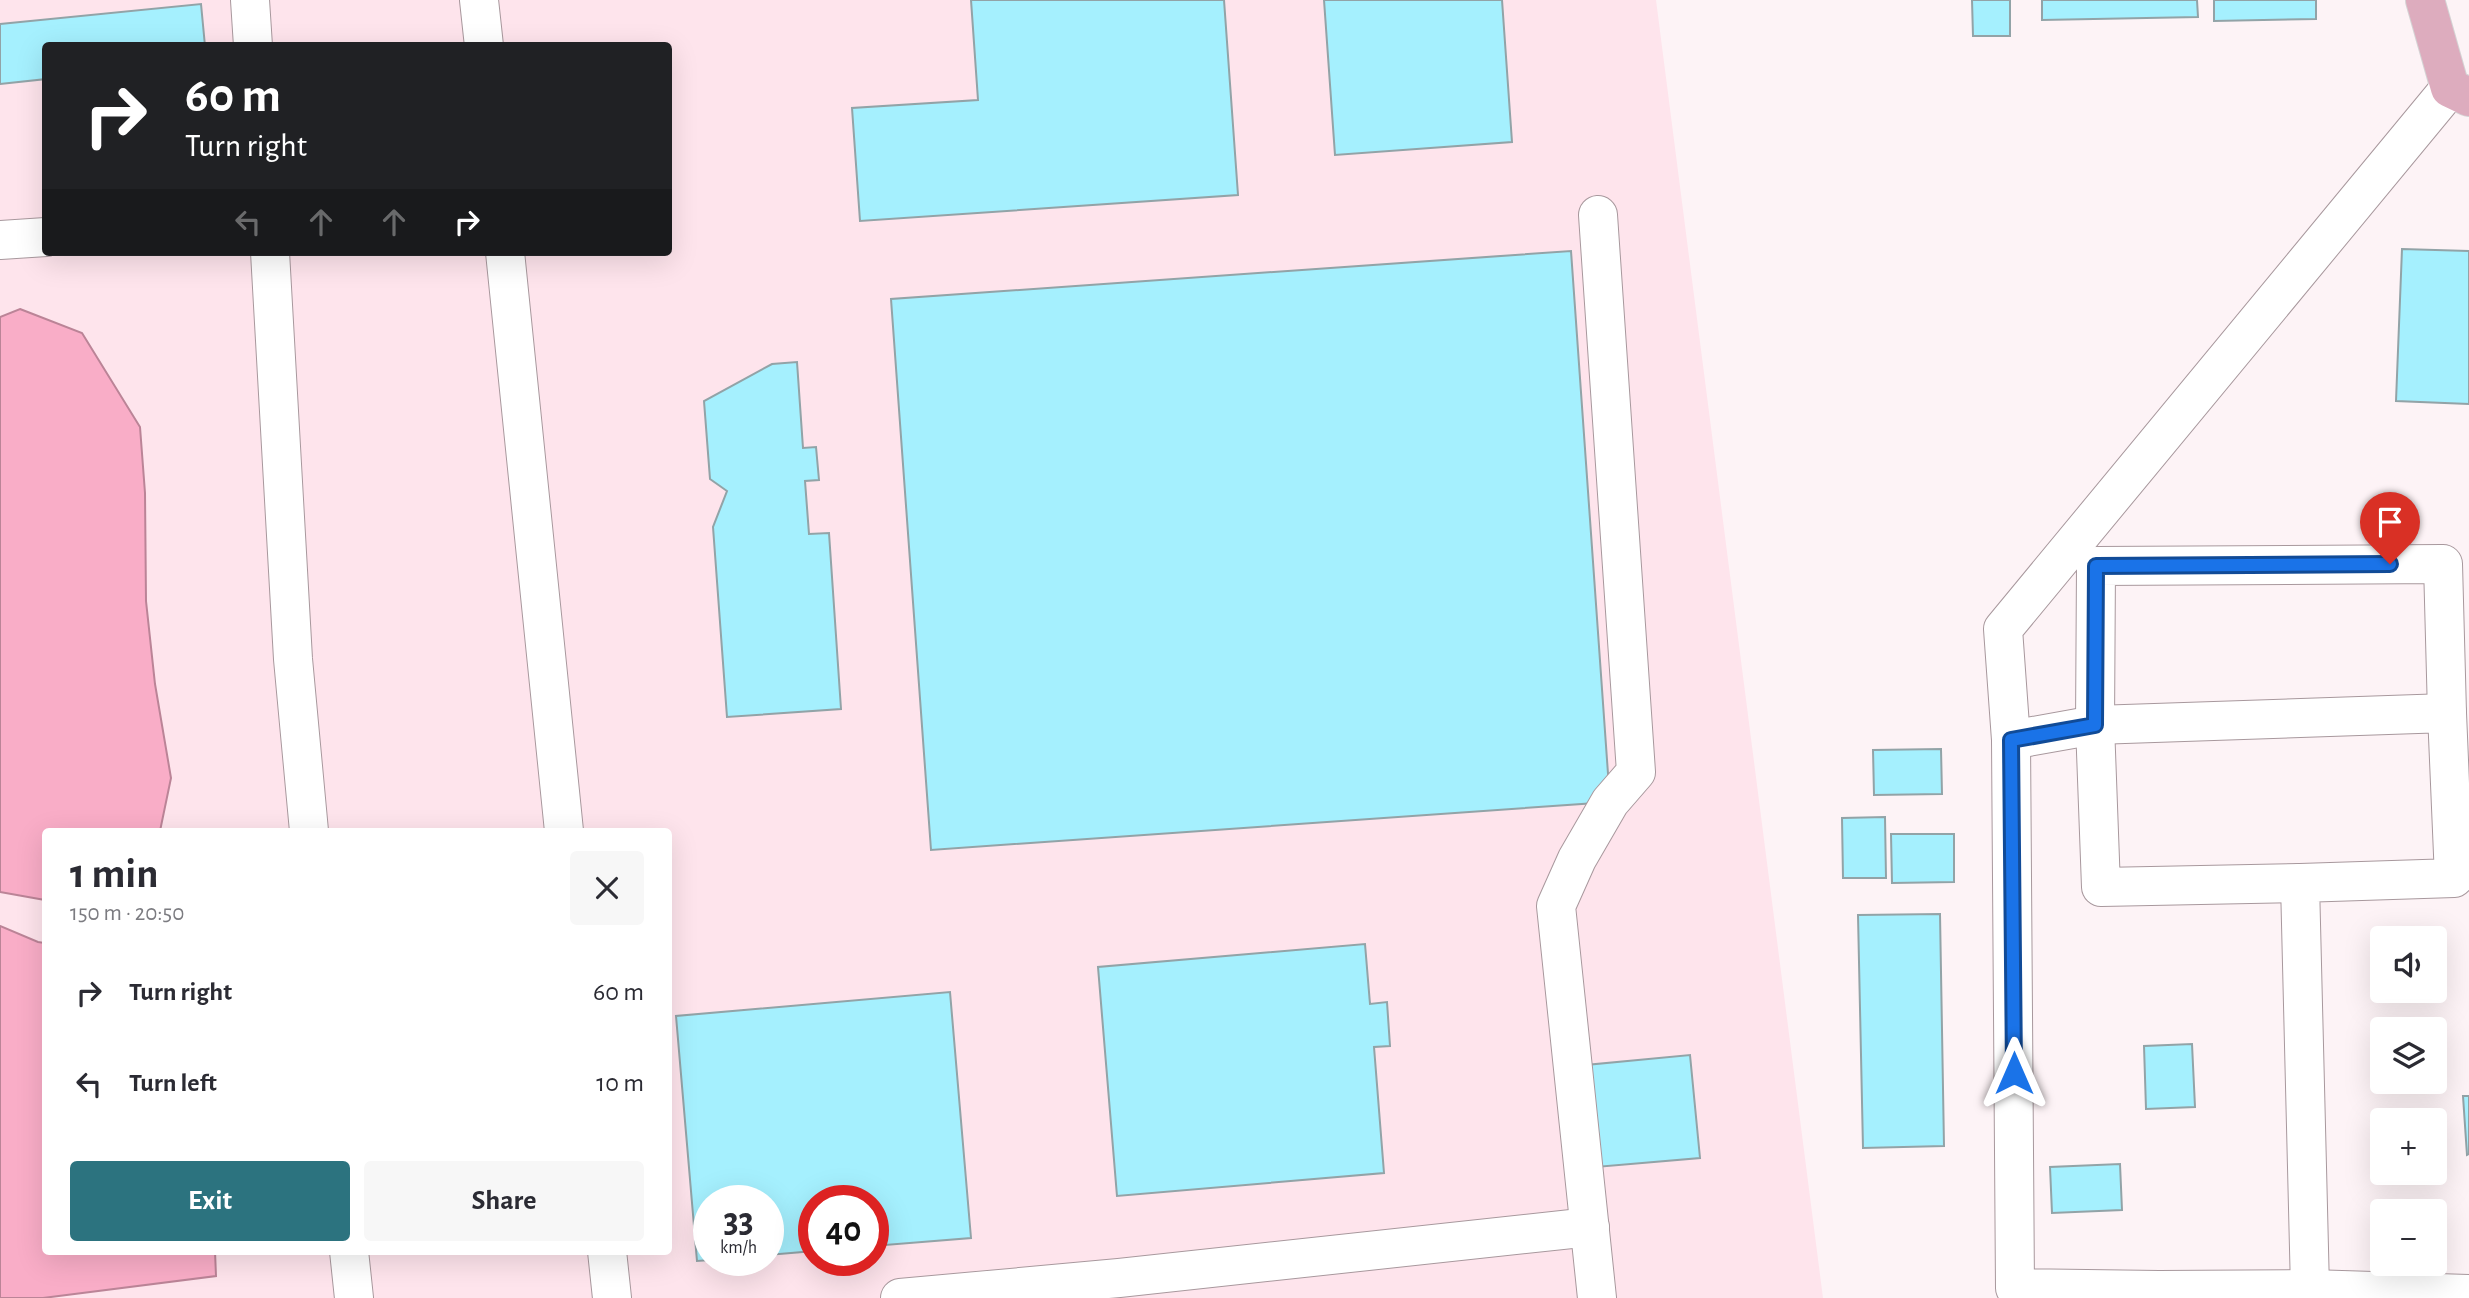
<!DOCTYPE html>
<html lang="en">
<head>
<meta charset="utf-8">
<style>
  body { margin:0; font-family:"Alegreya Sans",sans-serif; background:#f7f7f7; color:#2b2b33; height:100vh; display:flex; flex-direction:column; font-size:26px; white-space:nowrap }
  * { box-sizing:border-box; margin:0 }
  p { font-size:23px; color:#7c7c81 }
  .icon { flex:none; width:38px; height:38px; fill:none; stroke:currentColor; stroke-width:2; stroke-linecap:round; stroke-linejoin:round }
  .map { position:relative; flex:1; overflow:hidden }
  .panel { position:absolute; left:42px; top:828px; width:630px; height:427px; display:flex; flex-direction:column; background:#fff; border-radius:7px; box-shadow:0 7px 28px #0002 }
  .panel>* { flex:none }
  .banner { position:absolute; left:42px; top:42px; width:630px; height:214px; border-radius:7px; box-shadow:0 7px 28px #0002; background:#202124; color:#fff; overflow:hidden }
  .buttons { position:absolute; left:2370px; top:926px; display:grid; gap:14px }
  .buttons a { display:grid; place-items:center; width:77px; height:77px; border-radius:7px; background:#fff; box-shadow:0 7px 28px #0002; font-size:35px }
  .speed { position:absolute; left:693px; top:1185px; display:flex; gap:14px; font-size:35px; font-weight:700; text-align:center }
  .speed>* { display:grid; place-content:center; width:91px; height:91px; border-radius:50%; background:#fff; box-shadow:0 7px 28px #0002; line-height:1 }
  .speed small { font-size:18px; font-weight:400 }
  .speed .limit { border:10px solid #d22; background:#fff; color:#111 }
  .pin { position:absolute; display:grid; place-items:center; width:60px; height:60px; color:#fff; margin:-72px -30px; border-radius:50% 50% 50% 0; rotate:-45deg; box-shadow:0 0 7px #0007 }
  .pin .icon { rotate:45deg }
  .me { position:absolute; width:77px; margin:-38px; rotate:0deg; stroke-linejoin:round; filter:drop-shadow(0 0 5px #0008) }
  .turn { display:flex; align-items:center; gap:24px; height:147px; padding:0 28px; font-size:32px }
  .turn .icon { width:91px; height:91px; stroke-width:2.5 }
  .turn b { display:block; font-size:49px; line-height:60px }
  .lanes { display:flex; align-items:center; height:66px; padding:0 28px; background:#0003; justify-content:center; gap:35px; direction:ltr }
  .lanes .off { opacity:.35 }
  .round { display:grid; place-items:center; flex:none; width:74px; height:74px; border-radius:7px; background:#f7f7f7 }
  .overview { display:flex; align-items:center; justify-content:space-between; height:119px; padding:0 28px }
  h1 { font-size:42px; font-weight:700; line-height:52px }
  .primary-button { display:flex; gap:14px; margin-top:auto; padding:14px 28px }
  .primary-button a { flex:1; height:80px; border-radius:7px; background:#2c737f; color:#fff; font-size:28px; font-weight:700; line-height:80px; text-align:center }
  .primary-button a+a { background:#f7f7f7; color:#2b2b33 }
  ul { padding:0; list-style:none }
  li { display:flex; align-items:center; gap:21px; height:91px; padding:0 28px }
  li div { flex:1 }
  li b { display:block; font-size:26px }
  li em { font-style:normal }
  .map>svg:first-child { display:block }
  .built { fill:#fee4ec; fill-rule:evenodd }
  .water { fill:#f9adc7; stroke:#bb8497; stroke-width:2 }
  .building { fill:#a5f0fe; stroke:#92a3a7; stroke-width:2 }
  .lines { fill:none; stroke-linecap:round; stroke-linejoin:round }
  .minor-casing { stroke:#a8989d; stroke-width:40 }
  .major-casing { stroke:#d4d3d4; stroke-width:40 }
  .minor { stroke:#fff; stroke-width:38 }
  .major { stroke:#ddacbe; stroke-width:38 }
  .route-casing { stroke:#114b97; stroke-width:18 }
  .route { stroke:#1a73e8; stroke-width:12 }
</style>
</head>
<body>
<div class="map">
<svg width="2469" height="1298" viewBox="0 0 2469 1298">
  <rect width="100%" height="100%" fill="#fdf3f6"/>
  <path class="built" d="M0 0H1656L1823 1298H0ZM46 46H668V252H46ZM46 831H668V1251H46ZM709 1200H768V1260H709ZM814 1200H873V1260H814Z"/>
  <g class="water">
    <path d="M20 309 82 333 140 427 145 493 146 601 155 684 171 778 160 831H46L45 900 0 892V317Z"/>
    <path d="M0 926 38 942 45 943 46 1251H215L216 1276 43 1298H0Z"/>
  </g>
  <g class="building">
    <path d="M971 0H1224L1238 195 860 221 852 108 978 100Z"/>
    <path d="M1324 0H1502L1512 142 1335 155Z"/>
    <path d="M1972 0H2010V36H1973Z"/>
    <path d="M2042 0H2197L2198 17 2042 20Z"/>
    <path d="M2214 0H2316V19L2214 21Z"/>
    <path d="M201 4 205 46H46V79L0 84V24Z"/>
    <path d="M2402 249 2469 251V404L2396 401Z"/>
    <path d="M1571 251 1610 802 931 850 891 299Z"/>
    <path d="M797 362 803 448 816 447 819 480 805 481 809 534 829 533 841 709 727 717 713 527 727 491 710 479 704 401 772 364Z"/>
    <path d="M1941 749 1942 794 1874 795 1873 750Z"/>
    <path d="M1885 817 1886 878H1843L1842 818Z"/>
    <path d="M1891 834H1954V882L1892 883Z"/>
    <path d="M1940 914 1944 1146 1863 1148 1858 915Z"/>
    <path d="M1365 944 1370 1004 1387 1002 1390 1046 1374 1047 1384 1173 1117 1196 1098 967Z"/>
    <path d="M950 992 971 1238 873 1246V1200H814V1251L768 1255V1200H709V1260H711L697 1261 676 1016Z"/>
    <path d="M2192 1044 2195 1107 2146 1109 2144 1046Z"/>
    <path d="M1690 1055 1700 1158 1596 1167 1586 1065Z"/>
    <path d="M2463 1096H2469V1154L2467 1155Z"/>
    <path d="M2120 1164 2122 1210 2052 1213 2050 1167Z"/>
  </g>
  <g class="lines">
    <defs>
      <g id="minor">
        <path d="M250 0 253 46"/>
        <path d="M479 0 484 46"/>
        <path d="M2450 88 2003 629 2011 740 2015 1288 2159 1290 2310 1289 2469 1294"/>
        <path d="M0 240 46 237"/>
        <path d="M270 252 293 659 309 831"/>
        <path d="M505 252 564 831"/>
        <path d="M2011 740 2095 725 2447 713 2454 878 2300 883 2310 1289"/>
        <path d="M2300 883 2101 887 2095 725 2096 566 2443 564 2447 713"/>
        <path d="M349 1251 354 1298"/>
        <path d="M607 1251 612 1298"/>
        <path d="M900 1298 1119 1278 1590 1227"/>
        <path d="M1597 1298 1556 906 1577 859 1610 802 1636 772 1598 215"/>
      </g>
      <path id="major" d="M2425 0 2450 88 2469 97"/>
    </defs>
    <use href="#minor" class="minor-casing"/>
    <use href="#major" class="major-casing"/>
    <use href="#minor" class="minor"/>
    <use href="#major" class="major"/>
  </g>
  <g class="lines">
    <defs>
      <path id="route" d="M2014 1073 2011 740 2095 725 2096 566 2390 564"/>
    </defs>
    <use href="#route" class="route-casing"/>
    <use href="#route" class="route"/>
  </g>
</svg>
<div class="buttons">
<a><svg class="icon" aria-label="sound" viewBox="0 0 24 24"><path d="M4 9h4l5-4v14l-5-4H4zM17 9q2 3 0 6"/></svg></a>
<a><svg class="icon" aria-label="layers" viewBox="0 0 24 24"><path d="M12 4l9 5-9 5-9-5zM3 14l9 5 9-5"/></svg></a>
<a>+</a>
<a>−</a>
</div>
<div class="speed"><div>33<small>km/h</small></div><div class="limit">40</div></div>
<div class="pin" style="left:2390px;top:564px;background:#d93025"><svg class="icon" aria-label="arrive" viewBox="0 0 24 24"><path d="M6 21V4h12l-3 4 3 4H6"/></svg></div>
<svg class="me" style="left:2014px;top:1073px" viewBox="-20 -20 40 40"><path d="M0-17L14 15 0 8-14 15z" fill="#1a73e8" stroke="#fff" stroke-width="4"/></svg>
<div class="banner">
<div class="turn"><svg class="icon" aria-label="right" viewBox="0 0 24 24"><path d="M7 20v-9h11M14 6l5 5-5 5"/></svg><div><b>60 m</b>Turn right</div></div>
<div class="lanes"><svg class="icon off" aria-label="left" viewBox="0 0 24 24"><path d="M17 20v-9H6M10 6l-5 5 5 5"/></svg><svg class="icon off" aria-label="ahead" viewBox="0 0 24 24"><path d="M12 20V5M6 11l6-6 6 6"/></svg><svg class="icon off" aria-label="ahead" viewBox="0 0 24 24"><path d="M12 20V5M6 11l6-6 6 6"/></svg><svg class="icon" aria-label="right" viewBox="0 0 24 24"><path d="M7 20v-9h11M14 6l5 5-5 5"/></svg></div>
</div>
<section class="panel">
<div class="overview"><div><h1>1 min</h1><p>150 m · 20:50</p></div><a class="round"><svg class="icon" aria-label="close" viewBox="0 0 24 24"><path d="M6 6l12 12M18 6L6 18"/></svg></a></div>
<ul>
<li><svg class="icon" aria-label="right" viewBox="0 0 24 24"><path d="M7 20v-9h11M14 6l5 5-5 5"/></svg><div><b>Turn right</b></div><em>60 m</em></li>
<li><svg class="icon" aria-label="left" viewBox="0 0 24 24"><path d="M17 20v-9H6M10 6l-5 5 5 5"/></svg><div><b>Turn left</b></div><em>10 m</em></li>
</ul>
<div class="primary-button"><a>Exit</a><a>Share</a></div>
</section>
</div>
</body>
</html>
